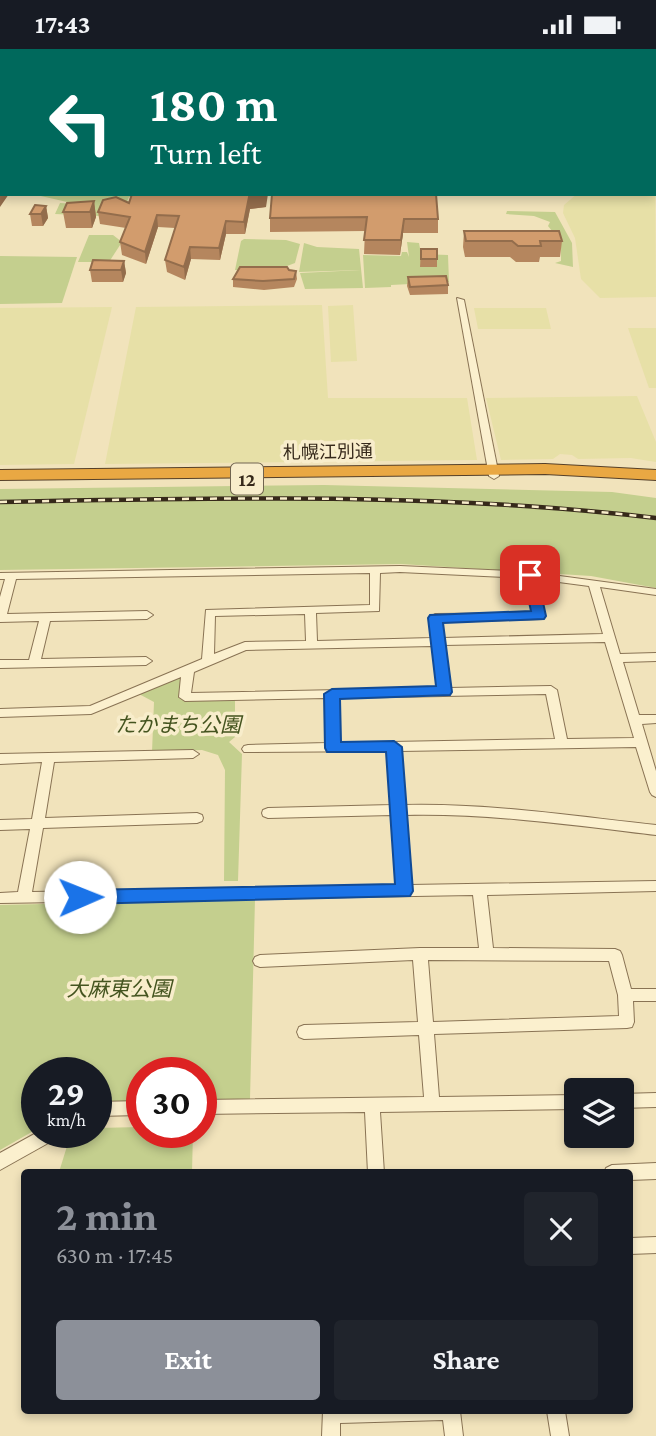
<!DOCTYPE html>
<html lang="en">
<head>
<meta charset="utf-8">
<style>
  body { margin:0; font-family:"Crimson Pro","Noto Sans JP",serif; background:#20242c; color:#f1f3f6; height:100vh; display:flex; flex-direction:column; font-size:26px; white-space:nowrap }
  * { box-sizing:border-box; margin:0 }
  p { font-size:23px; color:#9ea1a6 }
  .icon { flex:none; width:38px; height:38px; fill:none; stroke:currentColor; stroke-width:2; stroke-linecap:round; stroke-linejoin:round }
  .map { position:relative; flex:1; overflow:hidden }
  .details { position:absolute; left:21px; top:1120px; width:612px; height:245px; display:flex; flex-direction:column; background:#171b24; border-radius:7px; box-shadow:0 4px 10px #0003 }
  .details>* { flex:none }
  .top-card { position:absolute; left:0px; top:0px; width:656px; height:147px; box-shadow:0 4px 10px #0003; background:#00695c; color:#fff; overflow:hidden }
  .buttons { position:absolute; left:564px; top:1029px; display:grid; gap:14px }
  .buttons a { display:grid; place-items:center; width:70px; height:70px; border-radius:7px; background:#171b24; box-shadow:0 4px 10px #0003; font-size:35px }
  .speed { position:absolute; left:21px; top:1008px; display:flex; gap:14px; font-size:35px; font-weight:700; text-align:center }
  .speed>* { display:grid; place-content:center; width:91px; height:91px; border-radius:50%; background:#171b24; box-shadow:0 4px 10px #0003; line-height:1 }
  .speed small { font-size:18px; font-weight:400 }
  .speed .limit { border:10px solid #d22; background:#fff; color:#111 }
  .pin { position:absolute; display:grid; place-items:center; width:60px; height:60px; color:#fff; margin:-30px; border-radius:14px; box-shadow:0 4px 10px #0006 }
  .me { position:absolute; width:77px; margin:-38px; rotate:89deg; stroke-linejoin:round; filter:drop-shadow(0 0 5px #0008) }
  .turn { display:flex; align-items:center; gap:24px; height:147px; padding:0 35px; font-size:32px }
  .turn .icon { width:91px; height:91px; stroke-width:2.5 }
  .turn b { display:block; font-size:49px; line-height:60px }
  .round { display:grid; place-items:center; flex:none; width:74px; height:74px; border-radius:7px; background:#20242c }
  .head { display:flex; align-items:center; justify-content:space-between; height:119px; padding:0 35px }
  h1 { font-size:42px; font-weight:700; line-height:52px; color:#8c9099 }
  .button { display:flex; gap:14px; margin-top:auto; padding:14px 35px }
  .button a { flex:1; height:80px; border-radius:7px; background:#8c9099; color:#fff; font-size:28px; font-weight:700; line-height:80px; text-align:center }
  .button a+a { background:#20242c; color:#f1f3f6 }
  .status { display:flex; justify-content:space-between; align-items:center; height:49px; padding:0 35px; background:#171b24; direction:ltr }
  .status svg { height:19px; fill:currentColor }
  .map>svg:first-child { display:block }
  .farmland { fill:#e7e0a7 }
  .green { fill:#c4cf8e }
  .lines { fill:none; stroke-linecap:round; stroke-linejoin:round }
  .minor-casing { stroke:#897354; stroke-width:2 }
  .highway-casing { stroke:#564029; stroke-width:2 }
  .minor { fill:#fbf0ce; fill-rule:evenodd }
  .highway { fill:#e9a843; fill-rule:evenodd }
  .rail-casing { stroke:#36291a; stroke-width:4.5 }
  .rail { stroke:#f8edcb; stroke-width:2.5; stroke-dasharray:7; stroke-linecap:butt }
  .wall { fill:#b5865e }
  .shaded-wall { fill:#936d4c }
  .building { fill:#d29c6d; stroke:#936d4c; stroke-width:2 }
  .route { fill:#1a73e8; stroke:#114b97; stroke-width:2 }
  .labels { text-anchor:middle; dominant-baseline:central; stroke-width:7; stroke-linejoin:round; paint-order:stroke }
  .far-street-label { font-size:18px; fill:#36291a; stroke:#f8edcb }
  .shield { fill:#f8edcb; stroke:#70644f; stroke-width:2 }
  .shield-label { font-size:19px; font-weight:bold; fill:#36291a }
  .park-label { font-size:21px; font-style:italic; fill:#44541f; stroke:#f8edcb }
</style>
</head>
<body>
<div class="status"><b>17:43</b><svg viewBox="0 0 49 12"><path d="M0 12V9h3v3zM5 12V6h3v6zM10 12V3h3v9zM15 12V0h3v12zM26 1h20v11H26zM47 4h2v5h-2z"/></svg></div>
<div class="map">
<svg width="656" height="1387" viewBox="0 0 656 1387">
  <rect width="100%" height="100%" fill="#f1e3bb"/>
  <g class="farmland">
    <path d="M655 99 656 248 600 249 581 230 575 189 563 164 564 156 577 145H654Z"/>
    <path d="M322 256 328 349H467L477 411 105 415 136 258Z"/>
    <path d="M353 256 357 312 331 313 328 257Z"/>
    <path d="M112 258 74 415 0 416V259Z"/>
    <path d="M474 259H546L551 280H478Z"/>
    <path d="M628 279H656V339H649Z"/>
    <path d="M637 347 656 393V413L631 409 578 410 572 406 560 405 553 410 501 411 486 349Z"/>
  </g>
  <g class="green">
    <path d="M0 0H656V49L654 2H2V37Z"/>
    <path d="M32 145H166L129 148 126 155 100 167 55 165 60 154 76 155Z"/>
    <path d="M507 162 555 163 572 194 573 218 555 214 561 212V193L548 177 550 173 534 167 506 165Z"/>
    <path d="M89 186H113L122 193 109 213H78Z"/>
    <path d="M244 190 286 191 300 195 295 214 271 223 235 221 241 192Z"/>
    <path d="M407 193 419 194 421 205 448 206 449 233 391 236V238L365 239 363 206 401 207 402 203H407L409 208Z"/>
    <path d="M304 194 317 198 359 200 363 239 305 240 300 224 361 221 299 223Z"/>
    <path d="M0 207 77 208 62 254 0 255Z"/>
    <path d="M324 436 612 443 656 449V539L591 527 401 515 0 521V440Z"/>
    <path d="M180 628 183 630 182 651H235V688L229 693 242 705 238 832H224L225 721 218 706 202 701 152 703 154 653 139 645Z"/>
    <path d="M255 850 250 1050 201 1051V1024H142V1052L96 1053V1024H37V1080L0 1101V856Z"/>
    <path d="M142 1078V1083H193L192 1123H59L68 1094 88 1083H96V1079Z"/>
  </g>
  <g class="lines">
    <defs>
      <g id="minor">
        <path d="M457 249 464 251 499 427 494 430 489 427Z"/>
        <path d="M400 517 530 523 656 540V546L600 538 620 605 656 604V612L623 613 639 666H656V674L642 675 656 722V748L652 746 650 743 636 698 400 702 404 756C489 754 572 767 656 776V786C573 776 489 764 405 766L410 836 656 832V842L487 846 493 899 615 900 620 902 622 906 631 940H656V952H633L634 973 632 978 627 979 434 985 439 1048 576 1046V1060L380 1063 384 1124H368L365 1063 201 1065V1051L424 1048 419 986 304 990 299 988 297 983 299 978 304 976 418 973 413 911 260 918 255 916 253 912 255 908 260 906 420 899H479L473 846 0 854V844L18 843 30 780 0 781V771L32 770 42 713 0 715V705L193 701 199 705 193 709 54 713 45 769 197 764 202 766 203 769 202 772 197 774 43 779 32 843 397 836 392 766 268 769 263 767 262 764 263 761 268 759 392 756 388 702 244 703 242 700 244 697 248 696 327 694 326 649 185 652 179 648 181 628 91 665 0 668V660L90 657 202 610 206 561 370 556V524L16 530 7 565 147 562 153 566 147 570 50 572 41 610 146 608 152 612 146 616 0 619V611H29L39 572 0 573V548L5 530H0V524ZM400 523 525 529 533 564 435 565 429 569 432 589 317 592 316 564 379 562 380 524ZM536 530 589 537 603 585 443 589 441 573 543 570 545 567ZM305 565 306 592 245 593 214 605 215 567ZM605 593 634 689 567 690 557 641 551 637 449 639 444 596ZM433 597 438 639 191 644 194 623 246 601ZM546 645 555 690 339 694 338 649ZM428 911 609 912 618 946 619 967 433 973Z"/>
        <path d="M656 1044V1058L621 1059V1045Z"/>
        <path d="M142 1052V1066L96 1067V1053Z"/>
        <path d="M38 1083H61L59 1088 0 1121V1104Z"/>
        <path d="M656 1114V1130L630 1131V1124H604L606 1119 612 1116Z"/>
        <path d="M656 1188V1204L630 1205V1189Z"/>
        <path d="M323 1362H460L463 1387H445L443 1371 340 1374V1387H322Z"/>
        <path d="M547 1362H565L569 1387H551Z"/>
      </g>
      <path id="highway" d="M545 415 656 421V431L545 425 0 431V421Z"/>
    </defs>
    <use href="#minor" class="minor-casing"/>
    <use href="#highway" class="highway-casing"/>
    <use href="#minor" class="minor"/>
    <use href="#highway" class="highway"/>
    <defs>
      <path id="rail" d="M0 453C220 449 437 443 656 469"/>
    </defs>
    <use href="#rail" class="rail-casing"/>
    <use href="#rail" class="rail"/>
  </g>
  <g class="wall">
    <path d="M272 145 438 170V184H403L400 206 364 205 365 182 270 183V169Z"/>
    <path d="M94 152 96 168 92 179H66L63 163Z"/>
    <path d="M129 154 266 158 250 160 245 185H226L220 211 191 210 185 231 167 223 165 211 175 179 158 178 146 215 122 206 120 193 126 179 100 175 98 163Z"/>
    <path d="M46 157 48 169 43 177H32L30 165Z"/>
    <path d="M464 182 562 192 560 208H540L539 213H516L510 208H465L463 198Z"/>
    <path d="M421 200H437V218H420Z"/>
    <path d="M124 212 126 224 123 233H92L90 221Z"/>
    <path d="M289 221 296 222 297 230 294 238 264 241 233 238V230Z"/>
    <path d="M408 228 448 236V245L410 246 407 237Z"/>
  </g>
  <g class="shaded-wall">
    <path d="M2 144V145H9L0 158V146Z"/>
    <path d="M268 145 266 158 250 160 245 185 244 173 249 148Z"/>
    <path d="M94 152 96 168 92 179 90 163Z"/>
    <path d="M46 157 48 169 43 177 41 165Z"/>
    <path d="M157 166 158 178 146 215 145 203Z"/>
    <path d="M404 170 403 184 400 206 401 191Z"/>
    <path d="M226 172V185L220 211 219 199Z"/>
    <path d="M190 198 191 210 185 231 184 218Z"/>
    <path d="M124 212 126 224 123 233 121 221Z"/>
  </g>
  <g class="building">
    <path d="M2 95V144L0 146V98Z"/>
    <path d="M132 145H266V146L249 148 244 173 226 172 219 199 190 198 184 218 165 211 179 167 157 166 145 203 120 193 130 168 98 163 103 151 116 148 129 154Z"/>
    <path d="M272 145H436L438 170H404L401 191H364L367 168 270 169Z"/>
    <path d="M94 152 90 163H63L67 154Z"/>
    <path d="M35 156 46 157 41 165H30Z"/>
    <path d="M464 182H559L562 192H540L541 197H518L512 192H466Z"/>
    <rect x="421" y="200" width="16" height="10"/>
    <path d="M93 211 124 212 121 221H90Z"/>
    <path d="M240 218H287L289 221 296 222 294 230 263 232 233 230Z"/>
    <path d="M446 227 448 236 410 238 408 228Z"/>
  </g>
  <path class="route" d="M530 521 537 526 546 567 544 570 443 574 452 643 450 646 340 650 341 693 394 692 402 698 413 842 410 847 80 855 74 853 71 848 74 843 80 841 395 835 386 703H327L325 699 324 645 332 640 436 637 428 569 430 566 531 562 523 526Z"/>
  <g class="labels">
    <g class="far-street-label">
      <text transform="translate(328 403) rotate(-1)">札幌江別通</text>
    </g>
    <rect class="shield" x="231" y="414.5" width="32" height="31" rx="5"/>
    <g class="shield-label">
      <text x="247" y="430">12</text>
    </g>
    <g class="park-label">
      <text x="178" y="676">たかまち公園</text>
      <text x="119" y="940">大麻東公園</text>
    </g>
  </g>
</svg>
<div class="buttons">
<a><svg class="icon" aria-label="layers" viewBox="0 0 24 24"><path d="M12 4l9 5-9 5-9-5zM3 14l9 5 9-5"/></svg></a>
</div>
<div class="speed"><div>29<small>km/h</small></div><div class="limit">30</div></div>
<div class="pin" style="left:530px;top:526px;background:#d93025"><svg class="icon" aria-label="arrive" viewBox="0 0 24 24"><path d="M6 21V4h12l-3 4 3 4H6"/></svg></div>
<svg class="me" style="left:80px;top:848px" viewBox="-20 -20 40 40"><circle r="19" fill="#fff"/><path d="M0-13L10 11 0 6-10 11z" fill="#1a73e8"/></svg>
<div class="top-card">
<div class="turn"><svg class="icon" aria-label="left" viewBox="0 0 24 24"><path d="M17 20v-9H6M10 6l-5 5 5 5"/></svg><div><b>180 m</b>Turn left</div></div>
</div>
<section class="details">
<div class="head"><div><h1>2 min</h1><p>630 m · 17:45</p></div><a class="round"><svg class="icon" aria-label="close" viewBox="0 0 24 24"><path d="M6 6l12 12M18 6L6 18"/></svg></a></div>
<div class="button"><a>Exit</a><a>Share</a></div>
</section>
</div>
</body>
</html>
